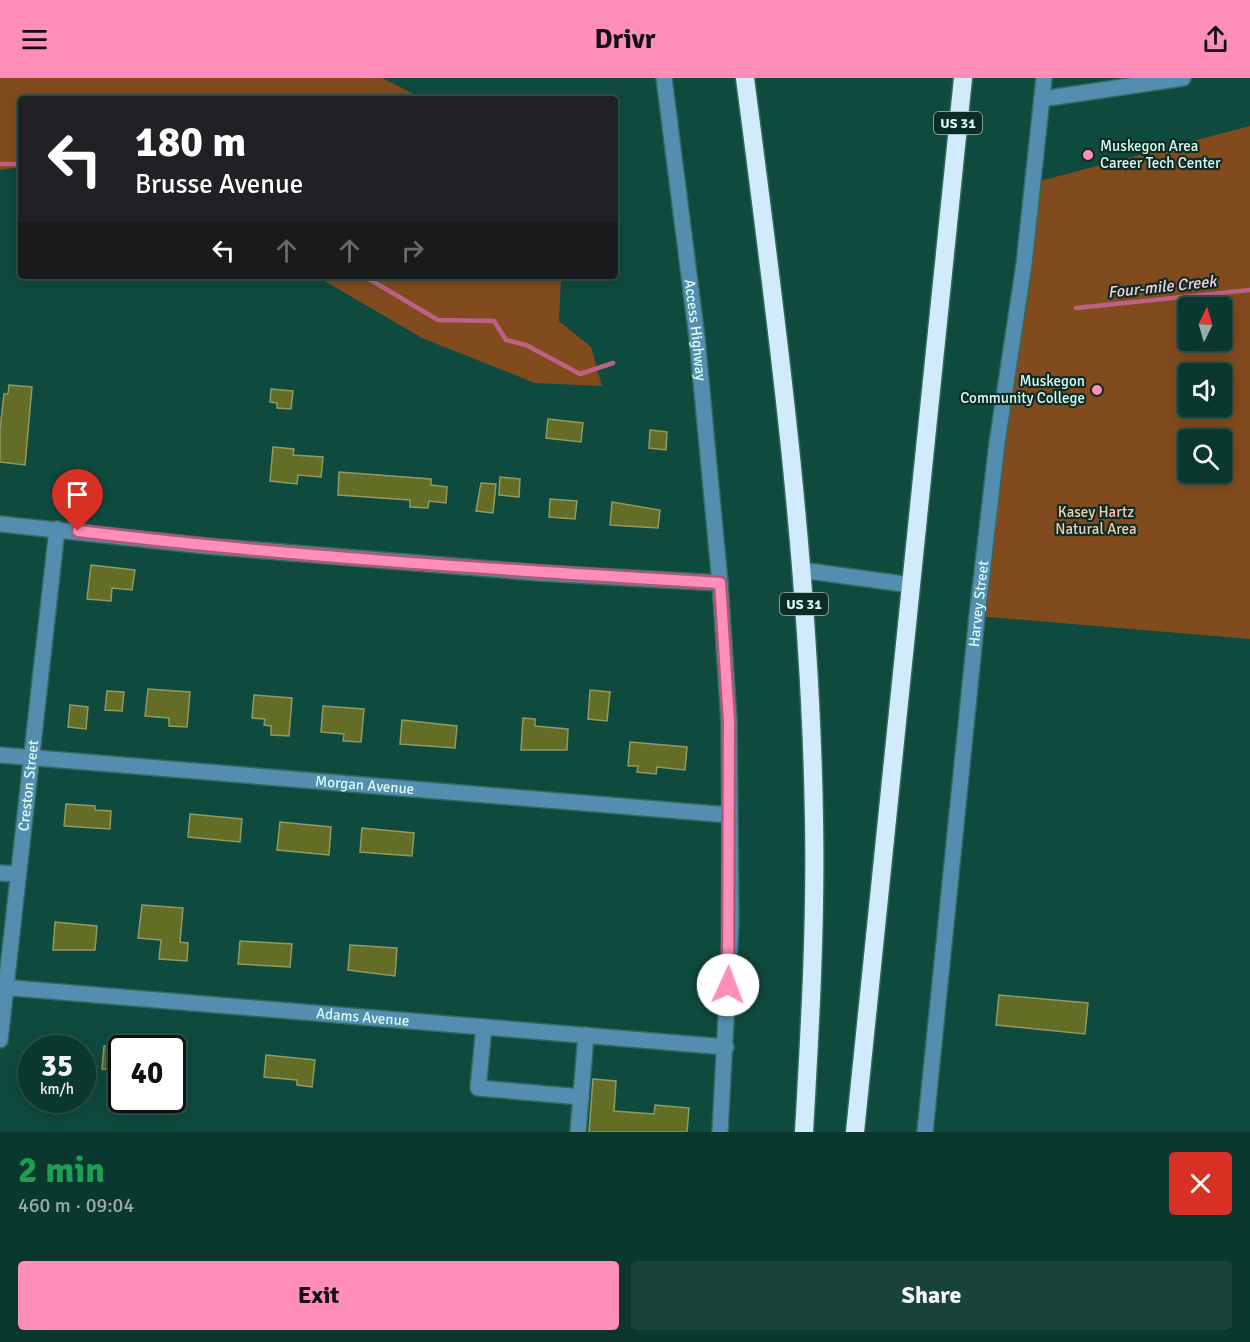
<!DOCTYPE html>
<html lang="en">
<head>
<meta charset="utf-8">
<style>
  body { margin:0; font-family:Signika,sans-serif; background:#19433a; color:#f1f3f6; height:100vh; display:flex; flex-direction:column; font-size:22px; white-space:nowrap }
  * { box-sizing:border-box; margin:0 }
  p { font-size:20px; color:#9aacaa }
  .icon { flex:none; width:33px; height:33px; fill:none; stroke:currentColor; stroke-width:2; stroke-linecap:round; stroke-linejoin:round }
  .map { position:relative; height:1054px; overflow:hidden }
  .side { display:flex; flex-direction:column; background:#0b382e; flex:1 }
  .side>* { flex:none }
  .top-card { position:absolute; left:18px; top:18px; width:600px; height:183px; border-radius:6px; box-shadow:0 3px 15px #0003,0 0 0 2px #2b524a; background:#202124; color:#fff; overflow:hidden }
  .needle { width:39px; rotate:5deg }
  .fabs { position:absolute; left:1178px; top:219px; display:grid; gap:12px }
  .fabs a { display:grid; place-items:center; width:54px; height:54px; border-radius:6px; background:#0b382e; box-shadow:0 3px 15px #0003,0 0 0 2px #2b524a; font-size:30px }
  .speed { position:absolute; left:18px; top:957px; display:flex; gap:12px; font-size:30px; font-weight:700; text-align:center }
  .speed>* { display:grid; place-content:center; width:78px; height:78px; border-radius:50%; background:#0b382e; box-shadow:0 3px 15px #0003,0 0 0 2px #2b524a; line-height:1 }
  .speed small { font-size:15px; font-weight:400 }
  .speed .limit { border:3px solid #111; border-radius:9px; background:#fff; color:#111 }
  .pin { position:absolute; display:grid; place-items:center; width:51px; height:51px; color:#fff; margin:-62px -26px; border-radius:50% 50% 50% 0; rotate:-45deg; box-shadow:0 0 6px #0007 }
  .pin .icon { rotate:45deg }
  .me { position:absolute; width:66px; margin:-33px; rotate:2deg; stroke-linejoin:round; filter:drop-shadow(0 0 4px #0008) }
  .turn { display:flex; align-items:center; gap:21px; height:126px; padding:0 18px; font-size:27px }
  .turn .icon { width:78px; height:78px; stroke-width:2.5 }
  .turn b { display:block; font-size:42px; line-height:51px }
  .lanes { display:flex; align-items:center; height:57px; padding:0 18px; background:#0003; justify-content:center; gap:30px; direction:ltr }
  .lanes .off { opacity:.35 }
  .round { display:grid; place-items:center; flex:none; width:63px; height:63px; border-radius:6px; background:#19433a }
  .overview { display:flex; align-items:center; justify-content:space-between; height:102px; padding:0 18px }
  h1 { font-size:36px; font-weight:700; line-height:45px; color:#1e9e55 }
  .cta { display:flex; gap:12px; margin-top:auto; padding:12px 18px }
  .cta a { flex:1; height:69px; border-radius:6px; background:#ff8eba; color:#111; font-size:24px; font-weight:700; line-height:69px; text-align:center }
  .cta a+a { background:#19433a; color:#f1f3f6 }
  header { display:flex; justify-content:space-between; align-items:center; height:78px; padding:0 18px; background:#ff8eba; color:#111; font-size:27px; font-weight:700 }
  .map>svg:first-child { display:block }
  .green { fill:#824b1e; fill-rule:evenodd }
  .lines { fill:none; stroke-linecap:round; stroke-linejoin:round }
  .stream { stroke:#bb6285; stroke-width:4.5 }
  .building { fill:#636d25; stroke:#909a62; stroke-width:1.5 }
  .minor-casing { stroke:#336a5e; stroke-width:18 }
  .highway-casing { stroke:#336a5e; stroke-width:21 }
  .minor { stroke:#538eb1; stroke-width:15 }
  .highway { stroke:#d1ebfc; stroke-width:18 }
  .route-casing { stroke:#a65c79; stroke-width:15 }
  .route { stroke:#ff8eba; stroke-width:10 }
  .poi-dot { fill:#ff8eba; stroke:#0e2c26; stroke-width:2 }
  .labels { text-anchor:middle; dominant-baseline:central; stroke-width:4.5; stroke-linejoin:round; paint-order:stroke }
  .shield { fill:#0e2c26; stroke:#9cbeb5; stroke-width:1.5 }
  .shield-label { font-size:14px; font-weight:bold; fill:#d9fcf2 }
  .poi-label { font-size:15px; fill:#d9fcf2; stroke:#0e2c26; text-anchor:start }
  .street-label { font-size:15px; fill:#d9fcf2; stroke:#0e2c26 }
  .park-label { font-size:15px; fill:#f6cdb1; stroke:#0e2c26 }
  .water-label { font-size:16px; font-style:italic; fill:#ffcddd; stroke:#0e2c26 }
</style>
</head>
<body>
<header><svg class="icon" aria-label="menu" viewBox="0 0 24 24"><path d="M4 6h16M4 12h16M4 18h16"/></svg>Drivr<svg class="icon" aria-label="share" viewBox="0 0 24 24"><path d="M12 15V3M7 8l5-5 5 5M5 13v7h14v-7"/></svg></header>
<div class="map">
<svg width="1250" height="1054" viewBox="0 0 1250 1054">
  <rect width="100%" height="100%" fill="#0f4a3e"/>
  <g class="green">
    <path d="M0 0H382L424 21H21V89L0 92Z"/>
    <path d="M1250 48V561L977 538 1032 105ZM1188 230H1221V262H1188ZM1188 296H1221V328H1188ZM1188 362H1221V394H1188Z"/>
    <path d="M316 198H561L559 243 591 269 602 308 535 305 422 260Z"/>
  </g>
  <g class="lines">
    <g class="stream">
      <path d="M0 86H21"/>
      <path d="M364 198 438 242 494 243 506 262 526 267 580 296 613 285"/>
      <path d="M1076 230 1250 212"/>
    </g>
  </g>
  <g class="building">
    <path d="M9 307 32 309 25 387 0 384V351L4 316H8Z"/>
    <path d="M271 311 293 313 291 331 277 330V325L270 324Z"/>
    <path d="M548 341 583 345 581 364 546 360Z"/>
    <path d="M650 352 667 354 666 372 649 370Z"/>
    <path d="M273 369 294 371 293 377 323 379 321 399 298 397 297 406 270 403Z"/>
    <path d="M339 394 431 401V407L447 409 446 425 429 423 428 430 410 429V422L338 417Z"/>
    <path d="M500 399 520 401 519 419 499 417Z"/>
    <path d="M481 405 496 406 493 435 476 433Z"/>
    <path d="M550 421 577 423 575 441 549 439Z"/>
    <path d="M612 424 660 432 658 450 610 447Z"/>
    <path d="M91 487 135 492 132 512 112 510 111 523 87 521Z"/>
    <path d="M148 611 190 614 187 649 169 648V640L145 638Z"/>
    <path d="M590 612 610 614 607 643 588 641Z"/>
    <path d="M107 613 124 614 122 633 105 632Z"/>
    <path d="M254 617 292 620 289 658 271 657V648L264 647 265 641 252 640Z"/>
    <path d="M70 627 88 629 86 651 68 649Z"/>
    <path d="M323 628 364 631 361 664 343 663 344 656 321 654Z"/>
    <path d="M523 640 535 641V648L568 651 567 672H521Z"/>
    <path d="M402 642 457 648 455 670 400 666Z"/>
    <path d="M630 664 687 669 685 692 657 689 656 696 637 694 638 688H628Z"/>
    <path d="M66 726 95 728V732L111 733 110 751 64 748Z"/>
    <path d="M190 736 242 741 240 764 188 759Z"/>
    <path d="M280 744 331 749 329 777 277 772Z"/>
    <path d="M362 750 414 755 412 778 360 774Z"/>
    <path d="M142 827 183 830 180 864 188 865 187 883 159 881 161 862 138 860Z"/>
    <path d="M55 844 97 848 95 872H53Z"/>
    <path d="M240 863 292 866 290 889 238 886Z"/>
    <path d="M350 867 397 870 395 898 348 892Z"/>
    <path d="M999 917 1088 925 1085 956 996 947Z"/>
    <path d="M104 968 122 969V992L102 991Z"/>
    <path d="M266 977 315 982 312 1009 297 1007V1002L264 999Z"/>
    <path d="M593 1001 616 1003 614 1033 654 1036 655 1027 689 1030 687 1054H589Z"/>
  </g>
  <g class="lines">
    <defs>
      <g id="minor">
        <path id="s1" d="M664 0 697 260 720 505 729 643 731 844 720 1054"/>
        <path d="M1042 21 1183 0"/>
        <path d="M0 446 206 468 540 495 720 505"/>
        <path d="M801 492 911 507"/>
        <path id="s2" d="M0 677 729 737"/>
        <path d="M0 795 18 796"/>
        <path id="s3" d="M0 909 726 969"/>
        <path d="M484 949 478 1010 581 1019"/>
        <path id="s4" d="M0 962 57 451"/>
        <path d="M578 1054 586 957"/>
        <path id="s5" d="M925 1054 977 538 997 365 1024 186 1044 0"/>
      </g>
      <g id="highway">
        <path d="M745 0C777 245 810 493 814 741 816 845 810 950 804 1054"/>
        <path d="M855 1054 963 0"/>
      </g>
    </defs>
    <use href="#minor" class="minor-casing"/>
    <use href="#highway" class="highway-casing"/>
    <use href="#minor" class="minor"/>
    <use href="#highway" class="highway"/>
  </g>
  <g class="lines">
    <defs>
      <path id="route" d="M78 453C291 479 505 492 720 505L729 643 728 907"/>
    </defs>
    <use href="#route" class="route-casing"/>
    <use href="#route" class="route"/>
  </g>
  <g class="poi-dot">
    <circle cx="1088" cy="77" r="6"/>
    <circle cx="1097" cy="312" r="6"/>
  </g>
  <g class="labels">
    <g class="shield">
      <rect x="934" y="34" width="48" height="22" rx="4.5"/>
      <rect x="780" y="515" width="48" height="22" rx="4.5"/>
    </g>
    <g class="shield-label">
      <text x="958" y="45">US 31</text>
      <text x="804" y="526">US 31</text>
    </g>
    <g class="poi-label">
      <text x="1100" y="68">Muskegon Area<tspan x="1100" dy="17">Career Tech Center</tspan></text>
      <text x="1085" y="303" text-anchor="end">Muskegon<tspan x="1085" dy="17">Community College</tspan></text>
    </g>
    <g class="street-label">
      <text stroke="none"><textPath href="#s1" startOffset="254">Access Highway</textPath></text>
      <text stroke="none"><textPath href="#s5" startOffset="531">Harvey Street</textPath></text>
      <text stroke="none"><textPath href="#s4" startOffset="256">Creston Street</textPath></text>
      <text stroke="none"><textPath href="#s2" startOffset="366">Morgan Avenue</textPath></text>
      <text stroke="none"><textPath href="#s3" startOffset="364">Adams Avenue</textPath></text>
    </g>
    <g class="park-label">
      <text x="1096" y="434">Kasey Hartz<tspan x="1096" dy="17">Natural Area</tspan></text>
    </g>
    <g class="water-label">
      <text transform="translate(1162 209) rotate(-6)">Four-mile Creek</text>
    </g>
  </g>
</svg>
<div class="fabs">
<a><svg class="needle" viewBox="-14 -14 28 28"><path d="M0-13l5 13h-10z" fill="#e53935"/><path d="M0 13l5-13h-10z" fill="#9aacaa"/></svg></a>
<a><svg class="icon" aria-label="sound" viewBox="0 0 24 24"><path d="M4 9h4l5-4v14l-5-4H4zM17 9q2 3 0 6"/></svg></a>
<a><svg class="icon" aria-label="search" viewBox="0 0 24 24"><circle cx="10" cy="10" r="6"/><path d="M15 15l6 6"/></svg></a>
</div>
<div class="speed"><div>35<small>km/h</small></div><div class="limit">40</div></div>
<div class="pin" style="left:78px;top:453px;background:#d93025"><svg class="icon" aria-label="arrive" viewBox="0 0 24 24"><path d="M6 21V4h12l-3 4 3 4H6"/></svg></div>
<svg class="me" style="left:728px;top:907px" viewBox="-20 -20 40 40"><circle r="19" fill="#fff"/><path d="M0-13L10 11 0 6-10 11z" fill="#ff8eba"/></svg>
<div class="top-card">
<div class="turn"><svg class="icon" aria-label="left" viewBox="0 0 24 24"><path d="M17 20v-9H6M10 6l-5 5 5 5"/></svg><div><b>180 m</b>Brusse Avenue</div></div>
<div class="lanes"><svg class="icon" aria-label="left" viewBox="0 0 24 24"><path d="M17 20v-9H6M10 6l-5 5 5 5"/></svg><svg class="icon off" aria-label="ahead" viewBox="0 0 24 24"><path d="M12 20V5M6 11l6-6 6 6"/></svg><svg class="icon off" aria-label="ahead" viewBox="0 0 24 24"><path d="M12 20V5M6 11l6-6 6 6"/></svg><svg class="icon off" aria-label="right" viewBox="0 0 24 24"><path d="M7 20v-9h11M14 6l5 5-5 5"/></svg></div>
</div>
</div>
<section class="side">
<div class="overview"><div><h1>2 min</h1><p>460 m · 09:04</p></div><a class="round" style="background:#d93025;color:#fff"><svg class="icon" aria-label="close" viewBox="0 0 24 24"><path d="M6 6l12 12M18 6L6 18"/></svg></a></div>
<div class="cta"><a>Exit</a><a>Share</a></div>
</section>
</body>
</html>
